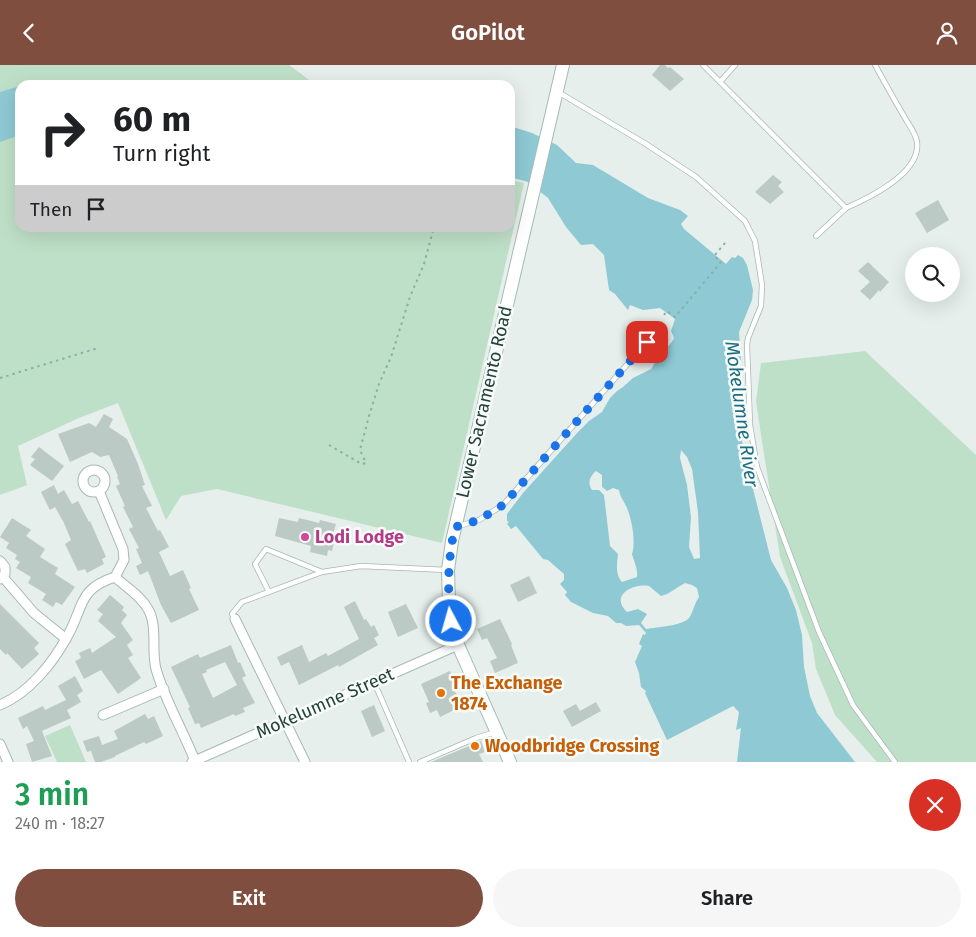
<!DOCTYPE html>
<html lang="en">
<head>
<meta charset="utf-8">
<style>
  body { margin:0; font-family:"Fira Sans",sans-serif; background:#f6f6f6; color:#202124; height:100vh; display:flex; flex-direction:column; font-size:19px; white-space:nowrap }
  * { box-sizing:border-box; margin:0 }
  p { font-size:16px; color:#757577 }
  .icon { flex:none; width:28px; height:28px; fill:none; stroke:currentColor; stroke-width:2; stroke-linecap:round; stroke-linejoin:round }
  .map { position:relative; height:697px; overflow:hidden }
  .details { display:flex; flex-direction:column; background:#fff; flex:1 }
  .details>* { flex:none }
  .hud { position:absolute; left:15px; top:15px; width:500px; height:152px; border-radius:15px; box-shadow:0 5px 20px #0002; background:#fff; color:#202124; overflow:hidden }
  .buttons { position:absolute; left:905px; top:182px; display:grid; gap:10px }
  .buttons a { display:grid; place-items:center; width:55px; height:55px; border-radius:50%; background:#fff; box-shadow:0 5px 20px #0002; font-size:25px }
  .pin { position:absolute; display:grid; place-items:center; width:42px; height:42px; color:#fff; margin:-21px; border-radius:10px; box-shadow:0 2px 8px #0006 }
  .me { position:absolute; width:55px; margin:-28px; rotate:354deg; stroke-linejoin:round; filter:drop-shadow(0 0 4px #0008) }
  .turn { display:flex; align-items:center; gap:18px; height:105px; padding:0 15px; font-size:22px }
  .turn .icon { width:65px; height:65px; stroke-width:2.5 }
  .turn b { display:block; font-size:35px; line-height:42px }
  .then { display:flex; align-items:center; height:48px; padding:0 15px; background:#0003; gap:10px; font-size:19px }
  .round { display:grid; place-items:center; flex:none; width:52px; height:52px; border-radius:26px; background:#f6f6f6 }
  .overview { display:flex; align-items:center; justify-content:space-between; height:85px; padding:0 15px }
  h1 { font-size:30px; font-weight:600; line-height:38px; color:#1e9e55 }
  .primary-button { display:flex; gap:10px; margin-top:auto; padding:10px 15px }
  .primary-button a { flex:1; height:58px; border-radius:30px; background:#7f4e3f; color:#fff; font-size:20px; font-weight:600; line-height:58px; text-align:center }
  .primary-button a+a { background:#f6f6f6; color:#202124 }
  header { display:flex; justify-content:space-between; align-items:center; height:65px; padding:0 15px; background:#7f4e3f; color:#fff; font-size:22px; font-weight:600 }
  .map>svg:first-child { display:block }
  .green { fill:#bfe0c8 }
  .water { fill:#8ec9d4; fill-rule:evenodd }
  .building { fill:#bbcac4; fill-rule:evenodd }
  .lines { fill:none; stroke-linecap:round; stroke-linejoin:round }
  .lane-casing { stroke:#a8b8b2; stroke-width:6 }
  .street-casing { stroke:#a8b8b2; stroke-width:11 }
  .secondary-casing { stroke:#a4bbb3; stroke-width:14 }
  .path { stroke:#86b3a5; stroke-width:2; stroke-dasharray:2.5 4; stroke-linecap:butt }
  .lane { stroke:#fff; stroke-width:4.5 }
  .street { stroke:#fff; stroke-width:9 }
  .secondary { stroke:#fff; stroke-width:12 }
  .route { stroke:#1a73e8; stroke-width:9; stroke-dasharray:0 16.2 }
  .hotel-dot { fill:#d1479c; stroke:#f7fbf9; stroke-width:2 }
  .food-dot { fill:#e8710a; stroke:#f7fbf9; stroke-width:2 }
  .labels { text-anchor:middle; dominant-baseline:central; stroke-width:5; stroke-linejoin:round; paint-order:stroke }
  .street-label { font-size:18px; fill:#24423a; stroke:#f7fbf9 }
  .hotel-label { font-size:18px; font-weight:bold; fill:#b23c85; stroke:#f7fbf9; text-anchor:start }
  .food-label { font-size:18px; font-weight:bold; fill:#c56008; stroke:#f7fbf9; text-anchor:start }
  .water-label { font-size:19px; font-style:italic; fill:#1c6f80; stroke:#f7fbf9 }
</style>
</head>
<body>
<header><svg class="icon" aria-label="back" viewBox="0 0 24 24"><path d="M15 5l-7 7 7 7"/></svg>GoPilot<svg class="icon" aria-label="person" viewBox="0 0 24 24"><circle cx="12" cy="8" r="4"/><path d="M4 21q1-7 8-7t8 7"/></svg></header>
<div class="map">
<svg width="976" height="697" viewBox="0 0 976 697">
  <rect width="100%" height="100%" fill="#e6efeb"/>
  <g class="green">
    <path d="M0 0H289L316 20H20V162H510V115L524 118 442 478 217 424 181 431 166 455 118 338 79 353 18 381 27 420 0 430Z"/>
    <path d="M865 286 976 390V697H877L835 650 816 604 812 578 780 492 756 337 761 298Z"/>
    <path d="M70 660 86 697H57L45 671Z"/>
  </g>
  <g class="water">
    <path d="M64 15H104L141 20H23Z"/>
    <path d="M20 21V70L0 77V27Z"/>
    <path d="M510 61 532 68 557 80 576 98 593 100 648 133 680 145 688 151 681 159 684 164 726 199 732 192 735 193 738 190 743 193 747 200 753 225 752 235 739 267 741 295 736 303 741 372 749 408 771 495 787 523 796 545 802 570 804 602 810 631 817 648 855 697H737L741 663 736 665 739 647 733 641 667 675 645 628 646 626 641 622 639 608 635 597 642 581 639 579 643 569 645 570 646 568 639 560 626 561 621 558H616L608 551 593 548 571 537 565 530 567 527 560 519 564 515V509L548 495 543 494 516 461 511 464 507 459 509 457 507 456V449L523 428 578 367 589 356 602 347 610 333 617 326 623 322 633 313 651 304 656 296 655 293C662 285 669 283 674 273L671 266 675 254 660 243 643 245 630 240 628 245 615 229 609 225 604 190 593 179 581 180 566 162 548 133 528 117 510 112ZM681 385 687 392 692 404 698 447 700 493 694 494 689 482 691 452 687 420 680 393ZM596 406 602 410V422L607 426 613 423 619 425C620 432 624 436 627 443 632 455 636 477 632 489 634 497 638 503 637 512L622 517C615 509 617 499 618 489L610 481 604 430 599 425H592C587 418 590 411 596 406ZM685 518 692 520 697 523 699 532C694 539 693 548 689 553 682 561 657 562 646 564L641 558 647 549 638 544 627 547C609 530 634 518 649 521L661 531C670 529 677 522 685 518Z"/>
  </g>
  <g class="building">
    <path d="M660 0H665L668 3 670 2 684 14 670 26 652 10Z"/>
    <path d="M773 110 782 117 778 121 784 127 770 139 755 127Z"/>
    <path d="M938 135 949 155 927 168 915 148Z"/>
    <path d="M868 197 889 217 880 227 879 225 870 235 860 226 870 217 858 206Z"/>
    <path d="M104 349 113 354 109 362 127 374 138 399 145 420 142 421 152 441 146 443 158 466 160 465 169 482 159 487 170 511 183 505 191 523 189 524 199 545 171 558 161 540 148 506 140 510 136 501 142 498 136 484 139 483 129 464 133 462 123 442 125 441 116 421 120 419 117 412 118 411 109 390 100 392 92 387 70 397 58 369 89 358 96 362Z"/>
    <path d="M39 382 64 401 52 416 30 400 35 394 31 392Z"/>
    <path d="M54 420 58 429 64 425 72 439 78 436 89 457 90 456 106 492 102 494 104 499 87 508 85 504 78 506 65 479 71 475 64 458 55 442 50 445 41 427Z"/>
    <path d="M12 453 31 465 26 471 45 484 40 492 58 503 55 509 75 522 62 540 56 537 53 542 42 535 46 529 28 518 31 512 16 503 20 497 15 494 17 490 6 483 9 478 0 472Z"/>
    <path d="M279 453 298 457 299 453 319 458 320 455 336 459 332 472 335 473 332 486 328 485 327 491 310 487 311 481 275 471Z"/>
    <path d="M529 511 537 528 518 537 510 520Z"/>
    <path d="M110 530 124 542 122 545 127 550 121 558 133 575 127 580 133 590 128 593 141 613 118 629 101 605 84 614 75 596 81 593 79 588 90 583 92 588 116 572 98 556 103 549 97 545Z"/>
    <path d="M355 536 364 555 366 554 371 562 374 560 379 570 374 573 378 580 339 602 338 600 299 620 289 597 281 601 277 592 302 580 309 597 326 588 328 591 359 574 344 542Z"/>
    <path d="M0 539 39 578 34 583 39 589 22 604 7 588 6 590 0 584Z"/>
    <path d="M406 539 418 563 398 572 388 547Z"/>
    <path d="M500 554 512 579 511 580 518 598 495 608 490 596 497 593 487 573 482 575 477 564Z"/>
    <path d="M231 580 238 598 240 597 246 611 242 613 255 638 243 643 245 647 235 651 234 649 201 663 199 658 195 659 188 643 190 642 171 602 198 589 200 593ZM225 597 237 620 213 633 202 609 207 607 206 605Z"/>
    <path d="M450 606 456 618 452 620 462 641 440 652 437 645 430 648 426 638 429 637 421 619Z"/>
    <path d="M75 611 83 626 77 630 81 637 67 645 71 653 42 666 52 691 32 697 26 679 34 676 27 661 23 664 18 653 43 641 45 645 66 635 58 621Z"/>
    <path d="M596 637 601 646 572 662 563 646 576 639 580 646Z"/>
    <path d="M374 640 385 666 372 672 361 646Z"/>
    <path d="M145 649 148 654 154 651 163 671 146 679 144 677 115 691V692L101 697H95L91 686 87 687 83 676 99 671 102 680 118 674 114 666Z"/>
    <path d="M481 676 485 687 479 689 483 697H431Z"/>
  </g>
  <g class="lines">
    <defs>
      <g id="lane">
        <path d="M703 0 720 17 735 0"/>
        <path d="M720 17 846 143 816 171"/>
        <path d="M558 27 646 79 696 112 745 156 755 176 762 220 761 241 748 273 747 280 750 360 757 402 819 567 853 640 895 697"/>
        <path d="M846 143C869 133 921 108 917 77 916 69 909 60 905 53 895 36 885 18 875 0"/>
        <path d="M459 461 479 455 503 440 647 277 657 272"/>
        <path d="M269 527 255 499 266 484 322 507 361 501 447 505"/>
        <path d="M235 554 232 549 242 537 322 507"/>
        <path d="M374 617 409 697"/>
        <path d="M420 697 476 673 496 667"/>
      </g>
      <g id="street">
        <circle cx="94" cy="416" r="11"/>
        <path d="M99 426 123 484 124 495 115 512"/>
        <path d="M0 496 5 502V509L0 514"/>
        <path d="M3 512 34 548 66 574"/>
        <path d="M115 512C126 522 141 531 148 544 158 561 151 585 156 604 165 636 183 665 195 696"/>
        <path d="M235 554 305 697"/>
        <path d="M0 640C29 628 52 599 67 572 84 543 77 524 115 512"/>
        <path d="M103 650 164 624"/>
        <path d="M0 679 8 697"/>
        <path d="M192 697 458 580"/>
      </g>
      <path id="secondary" d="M510 697 458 580 451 556 449 538 448 505 452 476 563 0"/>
    </defs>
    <use href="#lane" class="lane-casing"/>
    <use href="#street" class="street-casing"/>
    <use href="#secondary" class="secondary-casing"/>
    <g class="path">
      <path d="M664 250 667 246 675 252 721 197 714 191 725 178"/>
      <path d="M0 313 98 283"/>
      <path d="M329 380 360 398 362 399 366 398 360 385 369 351 379 319 391 292 410 232 424 199 434 162"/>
    </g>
    <use href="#lane" class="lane"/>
    <use href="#street" class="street"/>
    <use href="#secondary" class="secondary"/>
  </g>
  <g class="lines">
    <path class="route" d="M451 556C447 524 448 493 455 462L479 455 503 440 647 277"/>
  </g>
  <circle class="hotel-dot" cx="305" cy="472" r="5"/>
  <g class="food-dot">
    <circle cx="441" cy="628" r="5"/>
    <circle cx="475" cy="681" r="5"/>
  </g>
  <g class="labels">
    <g class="street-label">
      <text transform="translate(484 337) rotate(-77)">Lower Sacramento Road</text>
      <text transform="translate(325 638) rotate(-24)">Mokelumne Street</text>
    </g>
    <g class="hotel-label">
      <text x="315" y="472">Lodi Lodge</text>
    </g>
    <g class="food-label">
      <text x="451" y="618">The Exchange<tspan x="451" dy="21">1874</tspan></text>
      <text x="485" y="681">Woodbridge Crossing</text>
    </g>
    <g class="water-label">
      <text transform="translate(742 349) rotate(82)">Mokelumne River</text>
    </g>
  </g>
</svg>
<div class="buttons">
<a><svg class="icon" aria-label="search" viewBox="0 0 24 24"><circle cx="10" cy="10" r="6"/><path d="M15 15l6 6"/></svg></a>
</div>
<div class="pin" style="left:647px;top:277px;background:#d93025"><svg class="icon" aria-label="arrive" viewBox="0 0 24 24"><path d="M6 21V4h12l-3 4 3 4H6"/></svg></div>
<svg class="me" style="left:451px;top:556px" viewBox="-20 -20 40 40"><circle r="17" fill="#1a73e8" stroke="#fff" stroke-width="3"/><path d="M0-11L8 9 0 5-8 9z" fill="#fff"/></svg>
<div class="hud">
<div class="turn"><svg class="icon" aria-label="right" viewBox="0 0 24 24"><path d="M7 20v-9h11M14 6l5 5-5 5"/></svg><div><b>60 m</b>Turn right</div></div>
<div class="then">Then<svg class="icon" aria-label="arrive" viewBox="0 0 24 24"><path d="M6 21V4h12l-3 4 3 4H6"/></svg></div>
</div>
</div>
<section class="details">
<div class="overview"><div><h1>3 min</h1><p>240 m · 18:27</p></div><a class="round" style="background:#d93025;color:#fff"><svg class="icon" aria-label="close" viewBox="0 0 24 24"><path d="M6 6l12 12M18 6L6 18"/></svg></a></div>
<div class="primary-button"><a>Exit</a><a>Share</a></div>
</section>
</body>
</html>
